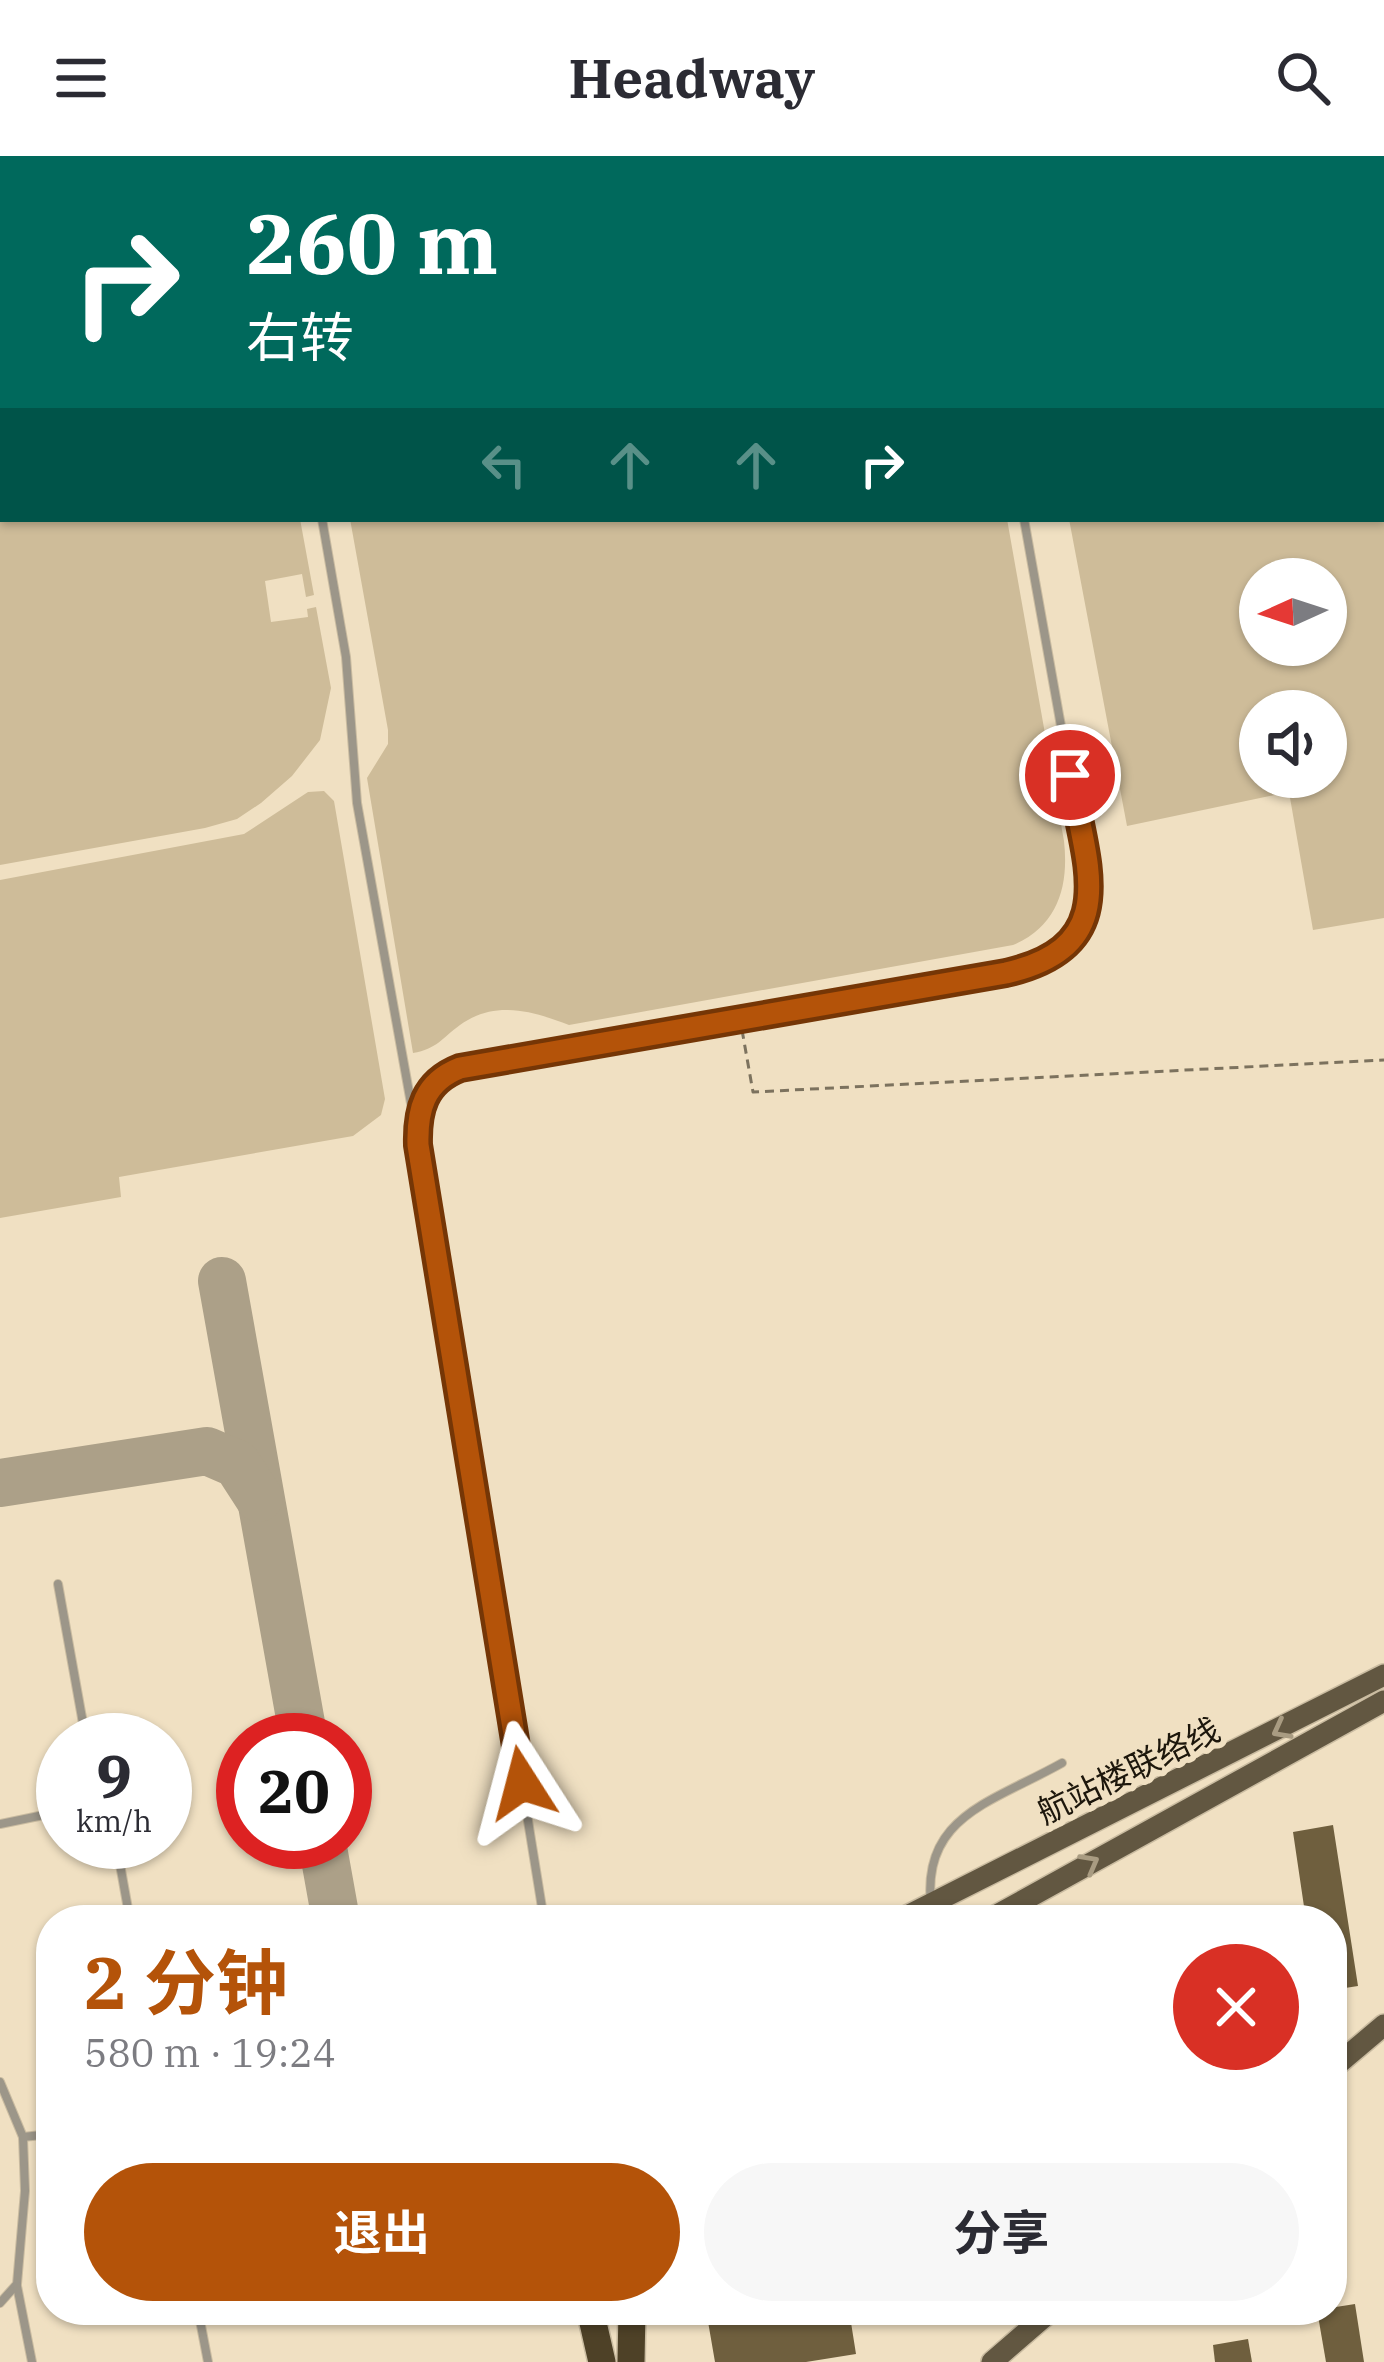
<!DOCTYPE html>
<html lang="zh">
<head>
<meta charset="utf-8">
<style>
  body { margin:0; font-family:"IBM Plex Serif","Noto Sans SC",serif; background:#f7f7f7; color:#2b2b33; height:100vh; display:flex; flex-direction:column; font-size:45px; white-space:nowrap }
  * { box-sizing:border-box; margin:0 }
  p { font-size:39px; color:#7c7c81 }
  .icon { flex:none; width:66px; height:66px; fill:none; stroke:currentColor; stroke-width:2; stroke-linecap:round; stroke-linejoin:round }
  .map { position:relative; flex:1; overflow:hidden }
  .drawer { position:absolute; left:36px; top:1749px; width:1311px; height:420px; display:flex; flex-direction:column; background:#fff; border-radius:48px; box-shadow:0 3px 9px #0004 }
  .drawer>* { flex:none }
  .top-card { position:absolute; left:0px; top:0px; width:1386px; height:366px; box-shadow:0 3px 9px #0004; background:#00695c; color:#fff; overflow:hidden }
  .needle { width:78px; rotate:267deg }
  .controls { position:absolute; left:1239px; top:402px; display:grid; gap:24px }
  .controls a { display:grid; place-items:center; width:108px; height:108px; border-radius:50%; background:#fff; box-shadow:0 3px 9px #0004; font-size:60px }
  .speed { position:absolute; left:36px; top:1557px; display:flex; gap:24px; font-size:60px; font-weight:700; text-align:center }
  .speed>* { display:grid; place-content:center; width:156px; height:156px; border-radius:50%; background:#fff; box-shadow:0 3px 9px #0004; line-height:1 }
  .speed small { font-size:30px; font-weight:400 }
  .speed .limit { border:18px solid #d22; background:#fff; color:#111 }
  .pin { position:absolute; display:grid; place-items:center; width:102px; height:102px; color:#fff; margin:-51px; border:6px solid #fff; border-radius:50%; box-shadow:0 3px 12px #0007 }
  .me { position:absolute; width:132px; margin:-66px; rotate:351deg; stroke-linejoin:round; filter:drop-shadow(0 0 9px #0008) }
  .turn { display:flex; align-items:center; gap:42px; height:252px; padding:0 48px; font-size:54px }
  .turn .icon { width:156px; height:156px; stroke-width:2.5 }
  .turn b { display:block; font-size:84px; line-height:102px }
  .lanes { display:flex; align-items:center; height:114px; padding:0 48px; background:#0003; justify-content:center; gap:60px; direction:ltr }
  .lanes .off { opacity:.35 }
  .round { display:grid; place-items:center; flex:none; width:126px; height:126px; border-radius:63px; background:#f7f7f7 }
  .overview { display:flex; align-items:center; justify-content:space-between; height:204px; padding:0 48px }
  h1 { font-size:72px; font-weight:700; line-height:90px; color:#b45309 }
  .button { display:flex; gap:24px; margin-top:auto; padding:24px 48px }
  .button a { flex:1; height:138px; border-radius:72px; background:#b45309; color:#fff; font-size:48px; font-weight:700; line-height:138px; text-align:center }
  .button a+a { background:#f7f7f7; color:#2b2b33 }
  header { display:flex; justify-content:space-between; align-items:center; height:156px; padding:0 48px; background:#fff; font-size:54px; font-weight:700 }
  .map>svg:first-child { display:block }
  .green { fill:#cebc99; fill-rule:evenodd }
  .lines { fill:none; stroke-linecap:round; stroke-linejoin:round }
  .taxiway { stroke:#aca088; stroke-width:48 }
  .building { fill:#6f5f3e }
  .service-casing { stroke:#cabca1; stroke-width:10 }
  .primary-casing { stroke:#cabca1; stroke-width:24 }
  .motorway-casing { stroke:#cabca1; stroke-width:30 }
  .path { stroke:#7c725e; stroke-width:3; stroke-dasharray:9 6; stroke-linecap:butt }
  .service { stroke:#9c9689; stroke-width:8 }
  .primary { stroke:#625741; stroke-width:21 }
  .motorway { stroke:#4e4127; stroke-width:27 }
  .oneway { stroke:#a99c82 }
  .route-casing { stroke:#753606; stroke-width:30 }
  .route { stroke:#b45309; stroke-width:21 }
  .labels { text-anchor:middle; dominant-baseline:central; stroke-width:12; stroke-linejoin:round; paint-order:stroke }
  .street-label { font-size:33px; fill:#1d170c; stroke:#f0e0c2 }
</style>
</head>
<body>
<header><svg class="icon" aria-label="menu" viewBox="0 0 24 24"><path d="M4 6h16M4 12h16M4 18h16"/></svg>Headway<svg class="icon" aria-label="search" viewBox="0 0 24 24"><circle cx="10" cy="10" r="6"/><path d="M15 15l6 6"/></svg></header>
<div class="map">
<svg width="1384" height="2206" viewBox="0 0 1384 2206">
  <rect width="100%" height="100%" fill="#f0e0c2"/>
  <g class="green">
    <path d="M0 0 205 3H3V363H300L314 439 306 441 302 418 265 425 271 466 308 461 307 453 316 451 331 532 320 584 292 620 261 647 237 663 205 672 0 709Z"/>
    <path d="M427 0H1384V71L1383 3Z"/>
    <path d="M1384 114V762L1313 774 1289 636 1127 670 1069 363H1383ZM1260 423H1326V489H1260ZM1260 555H1326V621H1260Z"/>
    <path d="M350 363H1007L1064 685C1069 730 1058 770 1013 789L569 869C532 855 495 844 460 869 442 882 437 893 413 897L367 622 388 588V574Z"/>
    <path d="M324 635 334 645 385 943 381 959 353 980 119 1021 121 1041 0 1062V724L244 678 308 636Z"/>
  </g>
  <g class="lines">
    <g class="taxiway">
      <path d="M222 1125 304 1584"/>
      <path d="M0 1327 207 1295 237 1308 259 1342"/>
      <path d="M322 1686 336 1764"/>
    </g>
  </g>
  <g class="building">
    <path d="M1333 1669 1358 1830 1332 1834V1764H1306L1293 1676Z"/>
    <path d="M1355 2148 1364 2206H1326L1317 2154Z"/>
    <path d="M706 2154H731L733 2167 808 2154H849L856 2198 806 2206H715Z"/>
    <path d="M1248 2183 1252 2206H1215L1213 2189Z"/>
  </g>
  <g class="lines">
    <defs>
      <g id="service">
        <path d="M252 0 253 3"/>
        <path d="M322 363 346 501 357 647 414 964"/>
        <path d="M58 1428 86 1584"/>
        <path d="M0 1668 63 1655"/>
        <path d="M116 1686 130 1764"/>
        <path d="M544 1764 419 989C417 953 424 926 460 912L1006 817C1065 803 1092 785 1088 721L1024 363"/>
        <path d="M933 1764C915 1661 987 1649 1062 1607"/>
        <path d="M0 1926 23 1981 25 2035 17 2128 0 2147"/>
        <path d="M23 1981 51 1978"/>
        <path d="M17 2130 32 2206"/>
        <path d="M198 2154 208 2206"/>
      </g>
      <g id="primary">
        <path d="M899 1764 1384 1519"/>
        <path d="M988 1764 1384 1545"/>
        <path d="M1332 1913 1384 1869"/>
        <path d="M992 2206 1052 2154"/>
      </g>
      <g id="motorway">
        <path d="M591 2158 602 2206"/>
        <path d="M631 2206 632 2154"/>
      </g>
    </defs>
    <use href="#service" class="service-casing"/>
    <use href="#primary" class="primary-casing"/>
    <use href="#motorway" class="motorway-casing"/>
    <g class="path">
      <path d="M506 0 509 3"/>
      <path d="M1002 0 1004 3"/>
      <path d="M1369 0 1372 3"/>
      <path d="M1168 3 1170 0"/>
      <path d="M1383 13 1384 14"/>
      <path d="M742 874 753 936 1384 904"/>
      <path d="M850 1764 866 1756"/>
    </g>
    <use href="#service" class="service"/>
    <use href="#primary" class="primary"/>
    <use href="#motorway" class="motorway"/>
  </g>
  <defs><path id="oneway-chevron" d="M-2-3.5L2.5 0L-2 3.5" fill="none" stroke-width="1.6" stroke-linecap="round" stroke-linejoin="round" transform="scale(3)"/></defs>
  <g class="oneway">
    <use href="#oneway-chevron" transform="translate(1281 1574) rotate(152)"/>
    <use href="#oneway-chevron" transform="translate(1090 1707) rotate(-29)"/>
  </g>
  <g class="lines">
    <defs>
      <path id="route" d="M522 1627 418 989C417 954 424 926 460 912L1006 817C1124 790 1086 709 1070 619"/>
    </defs>
    <use href="#route" class="route-casing"/>
    <use href="#route" class="route"/>
  </g>
  <g class="labels">
    <g class="street-label">
      <text transform="translate(1128 1614) rotate(-26)">航站楼联络线</text>
    </g>
  </g>
</svg>
<div class="controls">
<a><svg class="needle" viewBox="-14 -14 28 28"><path d="M0-13l5 13h-10z" fill="#e53935"/><path d="M0 13l5-13h-10z" fill="#7c7c81"/></svg></a>
<a><svg class="icon" aria-label="sound" viewBox="0 0 24 24"><path d="M4 9h4l5-4v14l-5-4H4zM17 9q2 3 0 6"/></svg></a>
</div>
<div class="speed"><div>9<small>km/h</small></div><div class="limit">20</div></div>
<div class="pin" style="left:1070px;top:619px;background:#d93025"><svg class="icon" aria-label="arrive" viewBox="0 0 24 24"><path d="M6 21V4h12l-3 4 3 4H6"/></svg></div>
<svg class="me" style="left:522px;top:1627px" viewBox="-20 -20 40 40"><path d="M0-17L14 15 0 8-14 15z" fill="#b45309" stroke="#fff" stroke-width="4"/></svg>
<div class="top-card">
<div class="turn"><svg class="icon" aria-label="right" viewBox="0 0 24 24"><path d="M7 20v-9h11M14 6l5 5-5 5"/></svg><div><b>260 m</b>右转</div></div>
<div class="lanes"><svg class="icon off" aria-label="left" viewBox="0 0 24 24"><path d="M17 20v-9H6M10 6l-5 5 5 5"/></svg><svg class="icon off" aria-label="ahead" viewBox="0 0 24 24"><path d="M12 20V5M6 11l6-6 6 6"/></svg><svg class="icon off" aria-label="ahead" viewBox="0 0 24 24"><path d="M12 20V5M6 11l6-6 6 6"/></svg><svg class="icon" aria-label="right" viewBox="0 0 24 24"><path d="M7 20v-9h11M14 6l5 5-5 5"/></svg></div>
</div>
<section class="drawer">
<div class="overview"><div><h1>2 分钟</h1><p>580 m · 19:24</p></div><a class="round" style="background:#d93025;color:#fff"><svg class="icon" aria-label="close" viewBox="0 0 24 24"><path d="M6 6l12 12M18 6L6 18"/></svg></a></div>
<div class="button"><a>退出</a><a>分享</a></div>
</section>
</div>
</body>
</html>
